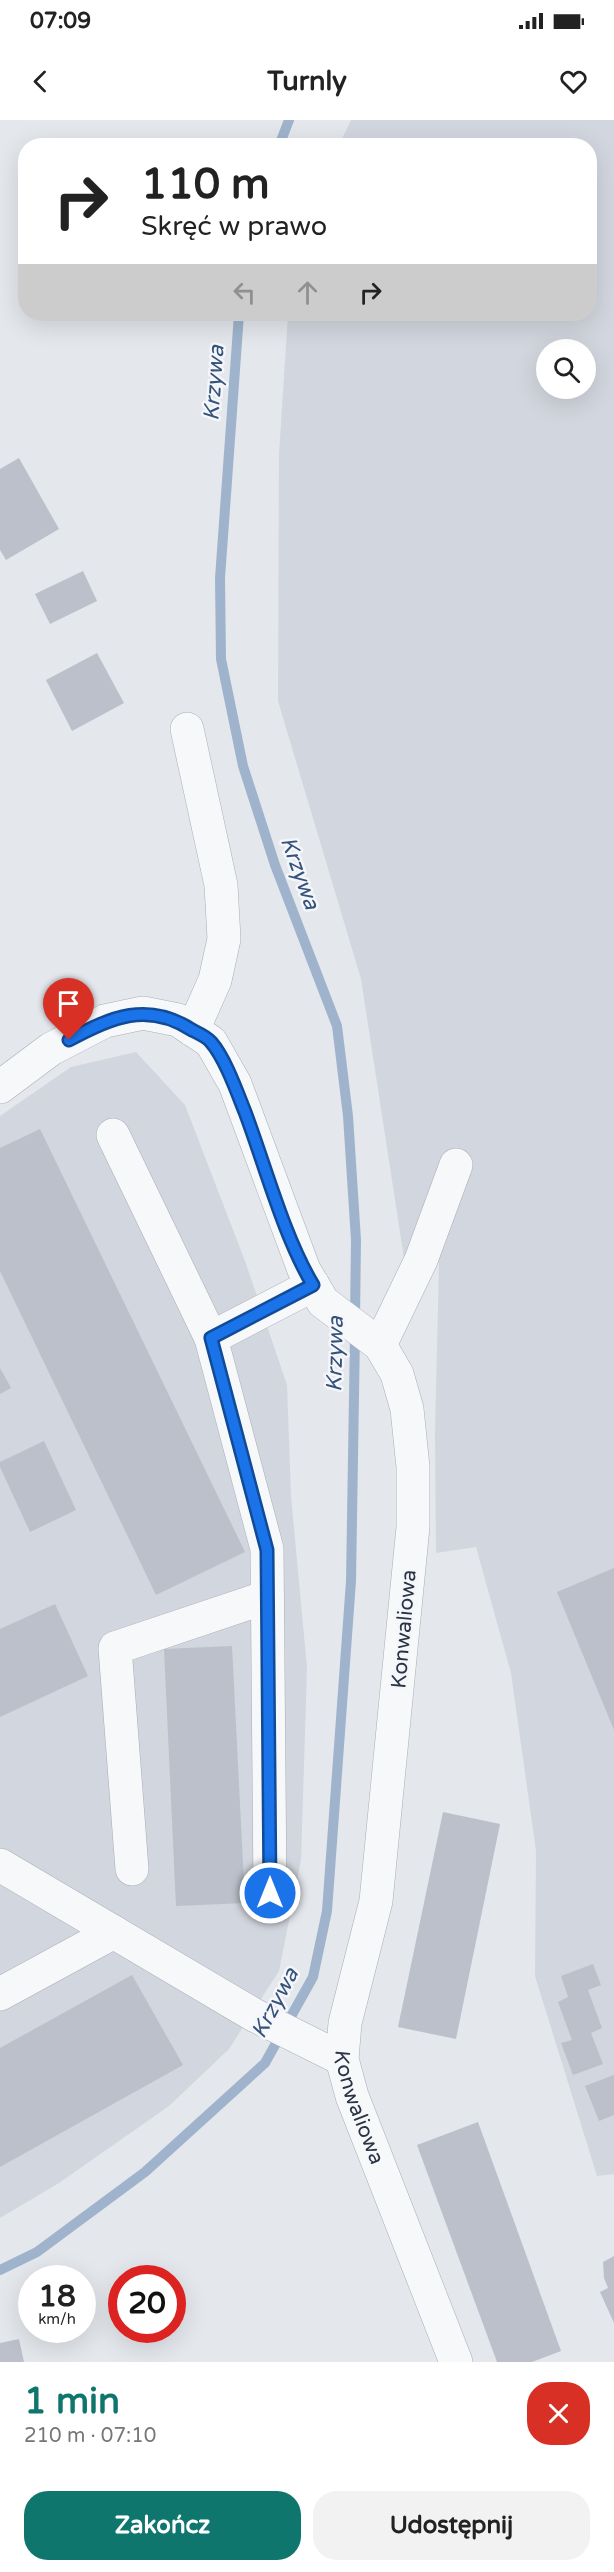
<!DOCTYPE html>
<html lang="pl">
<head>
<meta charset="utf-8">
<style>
  body { margin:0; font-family:"Varela Round",sans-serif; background:#f2f2f2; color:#222; height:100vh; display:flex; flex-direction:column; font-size:22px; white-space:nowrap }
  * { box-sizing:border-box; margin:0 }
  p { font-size:20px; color:#767676 }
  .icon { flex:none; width:33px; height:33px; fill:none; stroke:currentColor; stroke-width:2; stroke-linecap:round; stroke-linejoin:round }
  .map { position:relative; height:2242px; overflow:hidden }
  .side { display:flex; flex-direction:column; background:#fff; flex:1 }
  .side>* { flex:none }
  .top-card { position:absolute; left:18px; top:18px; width:579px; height:183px; border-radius:24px; box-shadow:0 6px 24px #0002; background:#fff; color:#222; overflow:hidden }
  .buttons { position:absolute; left:536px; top:219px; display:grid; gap:12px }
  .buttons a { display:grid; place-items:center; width:60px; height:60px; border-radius:50%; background:#fff; box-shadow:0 6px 24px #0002; font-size:30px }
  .speed { position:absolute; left:18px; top:2145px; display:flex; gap:12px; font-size:30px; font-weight:700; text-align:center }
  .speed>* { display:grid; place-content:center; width:78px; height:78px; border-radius:50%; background:#fff; box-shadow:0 6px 24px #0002; line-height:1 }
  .speed small { font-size:15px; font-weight:400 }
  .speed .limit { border:9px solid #d22; background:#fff; color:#111 }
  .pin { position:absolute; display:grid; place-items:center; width:51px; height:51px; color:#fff; margin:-62px -26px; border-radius:50% 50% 50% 0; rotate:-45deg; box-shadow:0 0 6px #0007 }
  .pin .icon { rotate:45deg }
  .me { position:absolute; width:66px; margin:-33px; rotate:0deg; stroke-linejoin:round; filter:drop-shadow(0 0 4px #0008) }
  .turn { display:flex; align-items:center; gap:21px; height:126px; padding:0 24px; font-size:27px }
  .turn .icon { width:78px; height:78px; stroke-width:2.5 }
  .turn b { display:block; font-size:42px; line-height:51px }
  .lanes { display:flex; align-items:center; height:57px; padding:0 24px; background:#0003; justify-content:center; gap:30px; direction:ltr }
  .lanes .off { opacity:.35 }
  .round { display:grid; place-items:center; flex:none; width:63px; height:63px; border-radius:24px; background:#f2f2f2 }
  .overview { display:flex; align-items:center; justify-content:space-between; height:102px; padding:0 24px }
  h1 { font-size:36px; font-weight:800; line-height:45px; color:#0f766e }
  .button { display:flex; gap:12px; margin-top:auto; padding:12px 24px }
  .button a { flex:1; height:69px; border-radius:24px; background:#0f766e; color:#fff; font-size:24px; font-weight:800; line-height:69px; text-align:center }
  .button a+a { background:#f2f2f2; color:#222 }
  .status { display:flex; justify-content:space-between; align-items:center; height:42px; padding:0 30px; background:#fff; direction:ltr }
  .status svg { height:16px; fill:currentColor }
  header { display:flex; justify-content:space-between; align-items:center; height:78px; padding:0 24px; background:#fff; font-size:27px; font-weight:800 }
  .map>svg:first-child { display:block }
  .built { fill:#d2d6de; fill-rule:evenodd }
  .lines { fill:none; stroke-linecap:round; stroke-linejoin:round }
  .stream { stroke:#9fb4cc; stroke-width:10 }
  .building { fill:#bbc0ca }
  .minor-casing { stroke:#a9aeb7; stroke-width:34 }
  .minor { stroke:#f7f8fa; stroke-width:33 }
  .route-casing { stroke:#114b97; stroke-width:15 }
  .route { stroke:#1a73e8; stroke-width:10 }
  .labels { text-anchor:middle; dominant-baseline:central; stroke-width:5; stroke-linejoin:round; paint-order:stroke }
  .street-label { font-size:21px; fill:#2b3445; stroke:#f4f6f9 }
  .water-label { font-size:22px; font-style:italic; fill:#34527a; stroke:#f4f6f9 }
</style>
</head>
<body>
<div class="status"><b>07:09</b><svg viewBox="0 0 49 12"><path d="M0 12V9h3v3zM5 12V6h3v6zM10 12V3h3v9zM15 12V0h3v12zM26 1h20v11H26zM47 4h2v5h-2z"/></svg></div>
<header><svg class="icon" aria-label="back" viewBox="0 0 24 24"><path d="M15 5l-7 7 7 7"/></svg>Turnly<svg class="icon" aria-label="heart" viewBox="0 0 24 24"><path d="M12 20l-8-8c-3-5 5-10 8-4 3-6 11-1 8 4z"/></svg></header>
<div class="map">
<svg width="614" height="2242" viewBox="0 0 614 2242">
  <rect width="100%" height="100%" fill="#e4e7ec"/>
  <g class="built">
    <path d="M351 0H614V2054L597 2056 535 1856 536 1731 511 1553 476 1427 436 1433 435 1314 439 1142 404 1138 361 859 278 581 279 334 288 194H590V26L339 25ZM546 230H585V268H546Z"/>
    <path d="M136 932 185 985 245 1141 287 1265 291 1376 307 1548 301 1740 279 1851 229 1929 169 1986 59 2063 0 2098V996L71 947Z"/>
  </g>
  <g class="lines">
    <g class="stream">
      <path d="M279 26 289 0"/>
      <path d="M239 194 220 458 221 539 243 646 275 745 337 906 348 996 356 1120 355 1199"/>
      <path d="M0 2150 37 2132 145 2052 265 1943 313 1857 327 1791 351 1461 355 1214"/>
    </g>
  </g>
  <g class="building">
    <path d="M19 338 59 409 6 440 0 430V349Z"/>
    <path d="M83 451 97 481 50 504 35 474Z"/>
    <path d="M97 533 124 583 72 611 46 560Z"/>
    <path d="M40 1009 245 1432 156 1475 0 1151V1028Z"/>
    <path d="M0 1248 11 1268 0 1274Z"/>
    <path d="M44 1321 76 1390 30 1412 0 1347V1342Z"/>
    <path d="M614 1448V1610L557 1472Z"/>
    <path d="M55 1484 88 1556 0 1597V1509Z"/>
    <path d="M232 1526 245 1783 176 1786 164 1529Z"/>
    <path d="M443 1692 500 1704 456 1919 398 1907Z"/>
    <path d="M593 1844 601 1865 588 1870 602 1908 591 1913 603 1944 573 1955 561 1923 572 1920 558 1882 568 1877 561 1856Z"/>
    <path d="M132 1855 183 1945 0 2047V1928Z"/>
    <path d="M614 1955V1995L599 2001 585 1966Z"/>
    <path d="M478 2002 561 2231 532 2242H497L417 2025Z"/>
    <path d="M614 2136V2203L600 2172 608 2168 604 2158 603 2142Z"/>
    <path d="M19 2219 24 2242H0V2223Z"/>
  </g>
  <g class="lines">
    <defs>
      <g id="minor">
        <path d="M187 609 221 765 224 819 215 860 193 910"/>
        <path id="s1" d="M0 967 51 929 105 901 143 893 178 900 211 922 235 964 304 1150 323 1182 380 1225 397 1254 407 1289 413 1347V1407L376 1781 345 1903 342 1939 352 1976 456 2242"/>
        <path d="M113 1015 211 1218 267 1429 270 1773"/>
        <path d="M211 1218 313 1165"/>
        <path d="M380 1225 421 1140 456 1045"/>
        <path d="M0 1745 254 1895 342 1939"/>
        <path d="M132 1749 115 1528 267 1477"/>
        <path d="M0 1874 114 1812"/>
      </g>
    </defs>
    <use href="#minor" class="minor-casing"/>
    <use href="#minor" class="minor"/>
  </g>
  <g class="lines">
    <defs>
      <path id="route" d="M69 920C111 897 148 881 192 910 198 913 207 917 211 922 225 938 237 972 245 992 265 1045 284 1117 313 1165L211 1218 267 1430 270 1773"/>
    </defs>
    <use href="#route" class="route-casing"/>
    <use href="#route" class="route"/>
  </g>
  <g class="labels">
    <g class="street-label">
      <text transform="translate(404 1509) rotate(-85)">Konwaliowa</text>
      <text stroke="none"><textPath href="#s1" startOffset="1371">Konwaliowa</textPath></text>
    </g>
    <g class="water-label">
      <text transform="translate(214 263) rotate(-86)">Krzywa</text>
      <text transform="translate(300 753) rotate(70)">Krzywa</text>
      <text transform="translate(335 1234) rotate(-89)">Krzywa</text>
      <text transform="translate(275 1883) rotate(-62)">Krzywa</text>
    </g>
  </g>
</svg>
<div class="buttons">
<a><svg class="icon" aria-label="search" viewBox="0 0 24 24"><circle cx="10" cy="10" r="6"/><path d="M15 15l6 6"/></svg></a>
</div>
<div class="speed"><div>18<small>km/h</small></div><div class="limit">20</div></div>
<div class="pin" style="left:69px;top:920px;background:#d93025"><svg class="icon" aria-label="arrive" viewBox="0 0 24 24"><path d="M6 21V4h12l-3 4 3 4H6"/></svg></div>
<svg class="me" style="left:270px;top:1773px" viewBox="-20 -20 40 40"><circle r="17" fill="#1a73e8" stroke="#fff" stroke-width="3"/><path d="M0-11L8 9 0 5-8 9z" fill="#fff"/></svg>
<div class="top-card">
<div class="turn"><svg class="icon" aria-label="right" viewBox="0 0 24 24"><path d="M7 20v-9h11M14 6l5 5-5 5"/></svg><div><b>110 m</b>Skręć w prawo</div></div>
<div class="lanes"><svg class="icon off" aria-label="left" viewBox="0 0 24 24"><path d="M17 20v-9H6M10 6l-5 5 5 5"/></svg><svg class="icon off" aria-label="ahead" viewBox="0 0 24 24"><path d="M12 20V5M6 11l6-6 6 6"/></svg><svg class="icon" aria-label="right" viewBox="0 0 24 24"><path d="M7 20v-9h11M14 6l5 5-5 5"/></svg></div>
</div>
</div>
<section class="side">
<div class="overview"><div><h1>1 min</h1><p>210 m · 07:10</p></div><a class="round" style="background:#d93025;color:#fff"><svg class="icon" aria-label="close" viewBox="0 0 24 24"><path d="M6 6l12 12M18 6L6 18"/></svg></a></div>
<div class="button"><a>Zakończ</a><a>Udostępnij</a></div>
</section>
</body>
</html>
